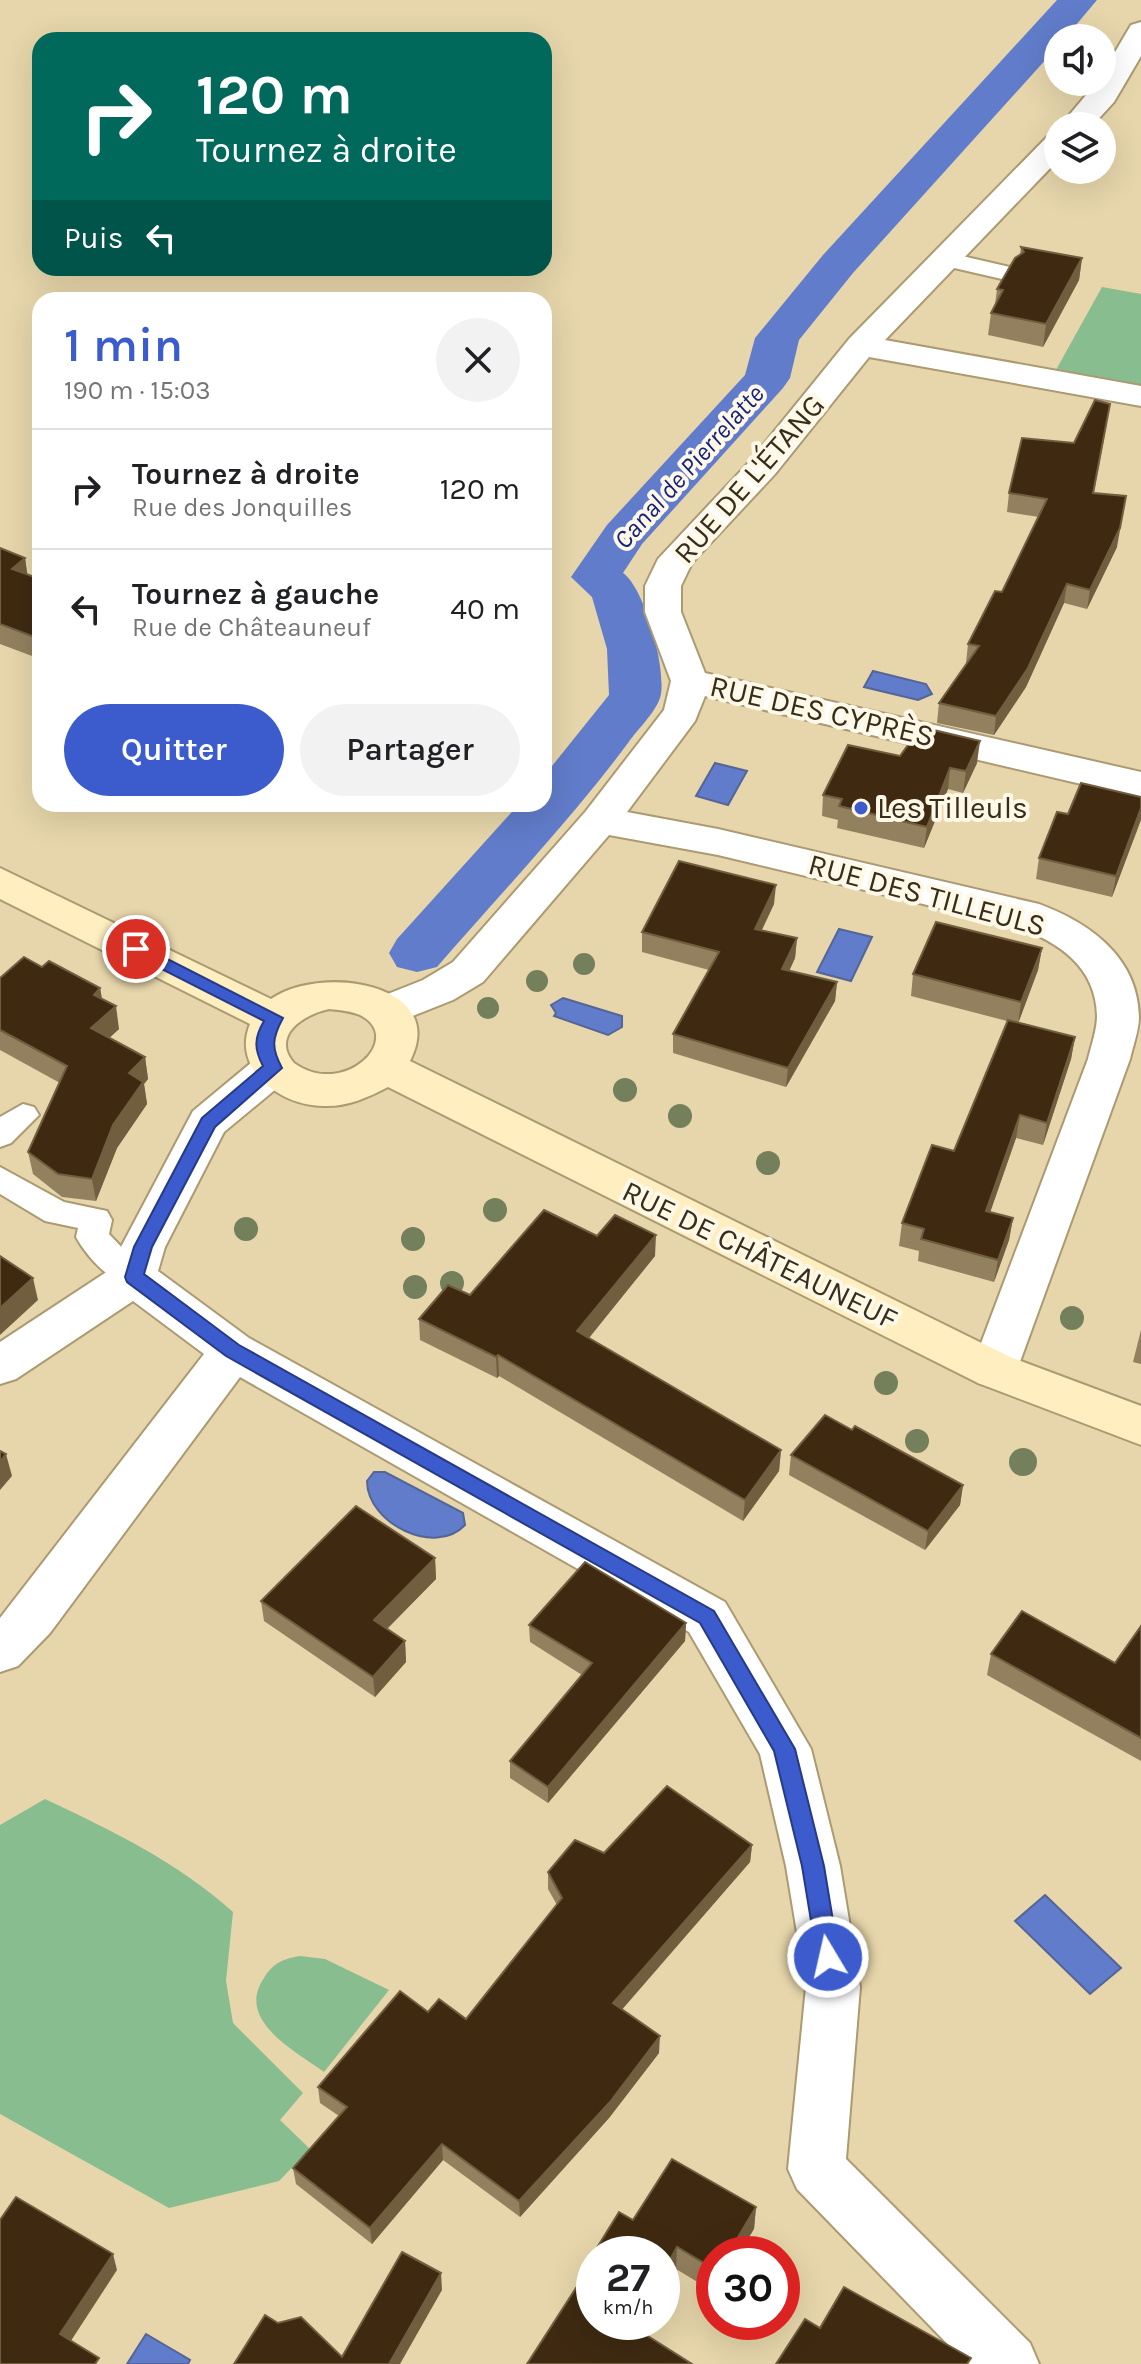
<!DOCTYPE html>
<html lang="fr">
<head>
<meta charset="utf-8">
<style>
  body { margin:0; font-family:Karla,sans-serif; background:#f2f2f2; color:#202124; height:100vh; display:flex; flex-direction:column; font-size:30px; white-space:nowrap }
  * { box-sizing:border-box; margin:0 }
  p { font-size:26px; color:#757577 }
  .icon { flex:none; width:44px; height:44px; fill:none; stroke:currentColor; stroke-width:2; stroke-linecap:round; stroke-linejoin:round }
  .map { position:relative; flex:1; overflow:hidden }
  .side { position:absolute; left:32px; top:292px; width:520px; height:520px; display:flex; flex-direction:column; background:#fff; border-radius:24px; box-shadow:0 8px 32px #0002 }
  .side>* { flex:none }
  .guide { position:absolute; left:32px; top:32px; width:520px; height:244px; border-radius:24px; box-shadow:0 8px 32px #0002; background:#00695c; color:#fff; overflow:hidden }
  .buttons { position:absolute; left:1044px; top:24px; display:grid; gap:16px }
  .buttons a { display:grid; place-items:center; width:72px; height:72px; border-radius:50%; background:#fff; box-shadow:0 8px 32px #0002; font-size:40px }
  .speed { position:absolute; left:576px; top:2236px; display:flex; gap:16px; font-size:40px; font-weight:700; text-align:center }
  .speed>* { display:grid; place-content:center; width:104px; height:104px; border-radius:50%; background:#fff; box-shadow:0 8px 32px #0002; line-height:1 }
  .speed small { font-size:20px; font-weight:400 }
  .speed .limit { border:12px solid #d22; background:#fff; color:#111 }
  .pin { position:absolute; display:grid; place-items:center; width:68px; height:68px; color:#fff; margin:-34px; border:4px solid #fff; border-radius:50%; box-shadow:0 2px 8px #0007 }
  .me { position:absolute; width:88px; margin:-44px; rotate:351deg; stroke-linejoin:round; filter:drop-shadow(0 0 6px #0008) }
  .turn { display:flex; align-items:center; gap:28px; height:168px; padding:0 32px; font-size:36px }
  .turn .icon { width:104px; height:104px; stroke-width:2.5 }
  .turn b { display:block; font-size:56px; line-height:68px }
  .then { display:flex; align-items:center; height:76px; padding:0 32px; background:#0003; gap:16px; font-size:30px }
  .round { display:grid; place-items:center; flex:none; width:84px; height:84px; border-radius:42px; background:#f2f2f2 }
  .head { display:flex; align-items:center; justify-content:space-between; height:136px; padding:0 32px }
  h1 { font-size:48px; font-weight:600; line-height:60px; color:#3c5bcd }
  .action { display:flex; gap:16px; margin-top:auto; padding:16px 32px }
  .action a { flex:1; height:92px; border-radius:48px; background:#3c5bcd; color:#fff; font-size:32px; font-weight:600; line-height:92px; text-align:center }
  .action a+a { background:#f2f2f2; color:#202124 }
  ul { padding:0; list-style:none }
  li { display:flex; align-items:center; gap:24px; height:120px; padding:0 32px; border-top:2px solid #e0e0e0 }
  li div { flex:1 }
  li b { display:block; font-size:30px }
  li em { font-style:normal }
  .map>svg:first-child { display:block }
  .green { fill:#88bd8f }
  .water { fill:#617cca; stroke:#546596; stroke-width:2 }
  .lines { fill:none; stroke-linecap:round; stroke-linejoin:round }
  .canal { fill:#617cca; fill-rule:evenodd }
  .lane-casing { stroke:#ab9a72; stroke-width:4 }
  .street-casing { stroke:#ab9a72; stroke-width:4 }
  .secondary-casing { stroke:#ab9a72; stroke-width:4 }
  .lane { fill:#fff; fill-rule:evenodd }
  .street { fill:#fff; fill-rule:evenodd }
  .secondary { fill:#feeec0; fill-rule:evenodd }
  .tree { fill:#747f5c }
  .wall { fill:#93805e }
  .shaded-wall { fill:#715e3f }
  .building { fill:#3f2a11; stroke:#715e3f; stroke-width:2 }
  .route { fill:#3c5bcd; stroke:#273b85; stroke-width:2 }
  .poi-dot { fill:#3c5bcd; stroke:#fff8e7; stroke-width:3 }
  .labels { text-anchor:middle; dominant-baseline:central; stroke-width:8; stroke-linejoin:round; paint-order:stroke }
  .far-water-label { font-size:26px; font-style:italic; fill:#13227e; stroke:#fff8e7 }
  .street-label { font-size:30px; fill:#352e1e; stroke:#fff8e7 }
  .poi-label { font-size:30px; fill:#352e1e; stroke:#fff8e7; text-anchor:start }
</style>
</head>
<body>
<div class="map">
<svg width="1141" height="2364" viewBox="0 0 1141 2364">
  <rect width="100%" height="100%" fill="#e7d6ab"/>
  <g class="green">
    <path d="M1102 287 1141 294V386L1056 370Z"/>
    <path d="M45 1799C113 1831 177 1862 233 1912L226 1981 233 2023 303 2093 280 2120 310 2149 279 2181 169 2208 0 2114V1825Z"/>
    <path d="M300 1956 325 1959 389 1990 324 2072C295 2051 235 2020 264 1978 273 1963 283 1959 300 1956Z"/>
  </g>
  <g class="water">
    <path d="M873 671 926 684 932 694 918 700 864 687Z"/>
    <path d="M715 763 747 771 728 805 696 796Z"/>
    <path d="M839 929 872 937 851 981 817 972Z"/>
    <path d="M563 998 622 1016V1027L608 1035 554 1016 556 1013 551 1005Z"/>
    <path d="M374 1472H385L463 1513 465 1525C435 1557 367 1523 367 1481Z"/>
    <path d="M1045 1895 1121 1968 1090 1994 1015 1921Z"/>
    <path d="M146 2334 190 2360 188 2364H127Z"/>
  </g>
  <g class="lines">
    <path class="canal" d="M1057 0H1097L1065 38H1058V46L853 273 799 340 790 378 783 388 642 544 623 573C645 588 668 673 660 698 655 713 637 730 628 743 570 821 501 893 437 967L417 972 397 967 389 953 397 939 519 804H544V776L609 695 607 649 592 597 571 577 607 525 745 375 755 338 823 255Z"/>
    <defs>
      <g id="lane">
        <path d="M945 252 1014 268 1018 273 1006 280 937 264 933 259Z"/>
        <path d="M23 1104 34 1107 39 1115 11 1143 0 1147V1117Z"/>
        <path d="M0 1167 64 1202 107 1211 112 1220 109 1234 150 1277 146 1286C120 1294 88 1259 76 1237L78 1228 45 1221 0 1194Z"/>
      </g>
      <g id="street">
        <path d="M1141 22V56L1114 102 1092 126H1060L1097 82H1102V74L1131 25Z"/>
        <path d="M1058 134V160L885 340 1141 386V406L869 357 775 474 692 563 681 586V612L705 673 1141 772V798L705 696 695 721 627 812 718 829 1039 904C1090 923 1138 957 1139 1017 1139 1030 1133 1046 1130 1059L1017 1370 1010 1383 994 1388 978 1383 971 1370 1088 1059C1091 1046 1097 1030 1097 1016 1096 966 1058 942 1015 926L718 855 609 835 483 982 453 1000 400 1021 385 1026 370 1021 364 1011 370 1001 423 980 453 962 586 811 664 710 671 681 645 612V586L658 559 751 460 849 339 1047 137Z"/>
        <path d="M273 1053 288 1057 294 1068 288 1079 224 1132 165 1247 158 1271 249 1338 725 1602 811 1749 840 1866 860 1987 846 2159 1030 2343 1039 2364H967L797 2189 788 2169 806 1987 786 1866 760 1754 689 1632 240 1377 50 1633 18 1666 0 1672V1618L204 1354 133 1301 16 1379 0 1384V1342L114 1267 121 1247 193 1111 258 1057Z"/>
      </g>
      <path id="secondary" d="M0 868 271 999C320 964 450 983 410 1061L1010 1357 1141 1406V1445L978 1383 388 1087C367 1098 347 1107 323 1106 281 1106 231 1069 250 1024L0 899ZM329 1009C339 1010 351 1011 360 1015 406 1038 344 1099 294 1063 270 1035 305 1014 329 1009Z"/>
    </defs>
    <use href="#lane" class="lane-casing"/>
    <use href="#street" class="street-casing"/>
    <use href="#secondary" class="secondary-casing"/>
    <use href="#lane" class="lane"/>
    <use href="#street" class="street"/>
    <use href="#secondary" class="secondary"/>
  </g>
  <g class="tree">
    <circle cx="584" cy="964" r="11"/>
    <circle cx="537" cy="981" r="11"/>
    <circle cx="488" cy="1008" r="11"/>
    <circle cx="625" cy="1090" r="12"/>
    <circle cx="680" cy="1116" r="12"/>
    <circle cx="768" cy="1163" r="12"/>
    <circle cx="495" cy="1210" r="12"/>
    <circle cx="246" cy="1229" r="12"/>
    <circle cx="413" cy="1239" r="12"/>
    <circle cx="452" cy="1283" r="12"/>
    <circle cx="415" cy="1287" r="12"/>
    <circle cx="1072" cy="1318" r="12"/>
    <circle cx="886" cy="1383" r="12"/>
    <circle cx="917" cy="1441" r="12"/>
    <circle cx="1023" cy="1462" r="14"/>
  </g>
  <g class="wall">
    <path d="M1021 247 1082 258 1079 280 1043 347 988 335 991 313 995 305 997 289 1020 254Z"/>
    <path d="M1107 423 1094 493 1117 547 1087 609 1064 603 1026 687 994 735 937 723 939 703 967 663H966L968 644 1002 592 1039 517 1007 512 1009 493 1074 443Z"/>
    <path d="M0 548 25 558 27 574 40 579V659L0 644Z"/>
    <path d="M900 756 977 763 963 793 948 789 924 848 837 828 838 820 822 816 823 795Z"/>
    <path d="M1141 797V818L1112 897 1036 879 1039 858 1068 814Z"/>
    <path d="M774 904 762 930 797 938 795 958 789 971 837 982 835 1001 786 1087 673 1053V1034L709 970 642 952V932Z"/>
    <path d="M1042 948 1038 970 1018 1022 1075 1037 1071 1059 1043 1145 1016 1138 990 1212 1013 1218 1009 1240 994 1282 918 1261 919 1251 899 1246 902 1223 954 1151 1007 1021 911 996 913 974Z"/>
    <path d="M42 967 100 988 102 999 119 1029 109 1038 145 1057 148 1079 144 1084 147 1104 117 1148 96 1201 62 1197 33 1174 28 1152 60 1083 0 1050V978Z"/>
    <path d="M597 1236 655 1256 588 1338 781 1450 779 1471 743 1521 499 1376 497 1378 420 1340 419 1319Z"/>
    <path d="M1141 1330V1364L1133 1362Z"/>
    <path d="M852 1430 963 1485 960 1505 925 1550 789 1475 791 1455Z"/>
    <path d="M435 1558 436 1579 387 1629 405 1641 406 1662 375 1697 264 1621 261 1601Z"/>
    <path d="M686 1623 685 1641 548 1803 510 1778V1761L582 1675 530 1642 529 1625Z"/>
    <path d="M1141 1626V1761L987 1675 991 1654 1115 1663Z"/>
    <path d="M752 1845 750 1862 622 2009 659 2053 609 2118 520 2217 443 2160 372 2244 296 2184 293 2168 339 2116 320 2103 318 2087 428 2012 466 2019 557 1905 548 1889V1872L604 1853Z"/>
    <path d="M756 2207 754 2229 714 2254V2292L676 2269 662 2293V2254H595V2251L633 2220Z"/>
  </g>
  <g class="shaded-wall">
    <path d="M1082 258 1079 280 1043 347 1046 324Z"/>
    <path d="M1126 496 1117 547 1087 609 1090 590Z"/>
    <path d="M25 558 28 579 12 569Z"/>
    <path d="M1067 584 1064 603 1026 687 994 735 996 716Z"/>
    <path d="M980 741 977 763 963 793 966 771Z"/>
    <path d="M950 768 948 789 924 848 927 827Z"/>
    <path d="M1141 808V820L1112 897 1116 876Z"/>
    <path d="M776 885 774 904 753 948 755 929Z"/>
    <path d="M797 938 795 958 781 989 782 969Z"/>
    <path d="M1042 948 1038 970 1018 1024 1021 1002Z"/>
    <path d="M837 982 835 1001 786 1087 788 1068Z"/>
    <path d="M100 988 104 1011 94 995Z"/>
    <path d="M116 1006 119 1029 95 1051 91 1028Z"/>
    <path d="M1075 1037 1071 1059 1043 1145 1047 1123Z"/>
    <path d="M145 1057 148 1079 144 1084 147 1104 117 1148 96 1201 92 1179 113 1125 129 1073Z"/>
    <path d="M1020 1115 1016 1138 983 1233 986 1211Z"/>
    <path d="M1013 1218 1009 1240 994 1282 998 1260Z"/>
    <path d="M656 1235 655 1256 577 1353V1331Z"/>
    <path d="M33 1278 38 1300 0 1335V1308Z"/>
    <path d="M498 1355 499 1376 497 1378 496 1357Z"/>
    <path d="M781 1450 779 1471 743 1521 745 1500Z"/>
    <path d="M6 1454 12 1476 0 1490V1462Z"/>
    <path d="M963 1485 960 1505 925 1550 928 1531Z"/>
    <path d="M435 1558 436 1579 376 1640 374 1620Z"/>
    <path d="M686 1623 685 1641 548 1803V1787Z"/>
    <path d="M405 1641 406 1662 375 1697 373 1677Z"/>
    <path d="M752 1845 750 1862 613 2020V2003Z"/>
    <path d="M660 2036 659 2053 609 2118 520 2217 519 2201Z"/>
    <path d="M442 2144 443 2160 372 2244 370 2228Z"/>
    <path d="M756 2207 754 2229 739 2254H728Z"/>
    <path d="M677 2247 676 2269 662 2293V2274Z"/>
    <path d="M113 2254 117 2270 65 2350 60 2334Z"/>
    <path d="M441 2273 442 2290 400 2364H389Z"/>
    <path d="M635 2322H646L632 2347V2326Z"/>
  </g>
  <g class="building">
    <path d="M1021 247 1082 258 1046 324 991 313 1003 290 997 289 1015 258 1024 252Z"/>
    <path d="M1095 400 1110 404 1093 493 1126 496 1120 528 1090 590 1067 584 1028 668 996 716 939 703 979 646 968 644 995 591 1002 592 1047 499 1009 493 1022 438 1074 443Z"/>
    <path d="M0 548 25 558 12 569 40 579V639L0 624Z"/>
    <path d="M921 727 980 741 966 771 950 768 927 827 839 806 842 799 823 795 848 745 900 756Z"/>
    <path d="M1081 783 1141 797V808L1116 876 1039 858 1057 812 1068 814Z"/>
    <path d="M679 861 776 885 755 929 797 938 782 969 837 982 788 1068 673 1034 719 952 642 932Z"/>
    <path d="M936 922 1042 948 1021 1002 913 974Z"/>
    <path d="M24 957 42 967 49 961 100 988 94 995 116 1006 91 1028 145 1057 129 1073 143 1082 113 1125 92 1179 58 1174 28 1152 67 1066 0 1030V978Z"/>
    <path d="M1008 1020 1075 1037 1047 1123 1020 1115 986 1211 1013 1218 998 1260 921 1239 924 1229 902 1223 932 1145 954 1151Z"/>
    <path d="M544 1210 597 1236 615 1215 656 1235 577 1331 781 1450 745 1500 498 1355 496 1357 419 1319 448 1285 470 1295Z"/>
    <path d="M0 1256 33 1278 0 1308Z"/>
    <path d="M825 1415 852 1430 855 1426 963 1485 928 1531 791 1455Z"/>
    <path d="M0 1451 6 1454 0 1462Z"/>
    <path d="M356 1506 435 1558 374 1620 405 1641 373 1677 261 1601Z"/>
    <path d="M585 1562 686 1623 548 1787 510 1761 592 1663 529 1625Z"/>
    <path d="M1022 1611 1115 1663 1141 1626V1738L991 1654Z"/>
    <path d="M667 1786 752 1845 613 2003 660 2036 610 2102 519 2201 442 2144 370 2228 293 2168 347 2107 318 2087 400 1991 428 2012 439 1999 466 2019 562 1898 548 1872 575 1840 604 1853Z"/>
    <path d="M672 2159 756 2207 728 2254H714V2269L677 2247 662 2274V2254H598V2253L595 2251 619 2212 633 2220Z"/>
    <path d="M16 2197 113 2254 60 2334 99 2358 95 2364H0V2220Z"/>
    <path d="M402 2252 441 2273 389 2364H234L265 2315 278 2323 301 2317 342 2357Z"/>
    <path d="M594 2260V2322H635L632 2326 692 2364H527Z"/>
    <path d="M844 2287 971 2358 967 2364H776L805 2319 820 2328Z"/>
  </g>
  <path class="route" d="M136 943 283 1018C272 1038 271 1048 282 1068L215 1127 152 1247 144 1274 239 1345 714 1611 795 1749 824 1866 839 1957 836 1965 828 1968 820 1965 817 1957 802 1866 774 1751 700 1623 226 1356 127 1282 125 1277 134 1247 202 1118 263 1066C254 1049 254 1038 264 1021L130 953V944Z"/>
  <circle class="poi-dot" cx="861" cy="808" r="8"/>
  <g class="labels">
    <g class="far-water-label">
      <text transform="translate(689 467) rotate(-48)">Canal de Pierrelatte</text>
    </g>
    <g class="street-label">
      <text transform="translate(749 479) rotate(-49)">RUE DE L'ÉTANG</text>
      <text transform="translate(822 711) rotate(13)">RUE DES CYPRÈS</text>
      <text transform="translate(927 895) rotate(15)">RUE DES TILLEULS</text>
      <text transform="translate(760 1255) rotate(26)">RUE DE CHÂTEAUNEUF</text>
    </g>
    <g class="poi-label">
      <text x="877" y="808">Les Tilleuls</text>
    </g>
  </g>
</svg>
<div class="buttons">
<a><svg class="icon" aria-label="sound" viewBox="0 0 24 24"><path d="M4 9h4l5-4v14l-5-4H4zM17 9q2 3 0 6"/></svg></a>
<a><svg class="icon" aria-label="layers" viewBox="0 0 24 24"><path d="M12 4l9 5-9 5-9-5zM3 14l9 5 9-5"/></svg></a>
</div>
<div class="speed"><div>27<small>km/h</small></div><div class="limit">30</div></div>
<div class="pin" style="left:136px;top:949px;background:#d93025"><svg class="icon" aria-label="arrive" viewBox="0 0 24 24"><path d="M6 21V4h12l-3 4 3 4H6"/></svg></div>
<svg class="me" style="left:828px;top:1957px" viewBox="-20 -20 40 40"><circle r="17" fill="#3c5bcd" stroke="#fff" stroke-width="3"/><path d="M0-11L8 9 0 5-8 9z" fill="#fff"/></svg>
<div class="guide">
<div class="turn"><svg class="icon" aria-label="right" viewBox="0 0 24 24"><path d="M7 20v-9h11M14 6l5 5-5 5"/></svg><div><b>120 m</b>Tournez à droite</div></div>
<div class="then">Puis<svg class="icon" aria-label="left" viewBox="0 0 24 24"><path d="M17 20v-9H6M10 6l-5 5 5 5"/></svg></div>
</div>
<section class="side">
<div class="head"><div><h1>1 min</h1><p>190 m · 15:03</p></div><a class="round"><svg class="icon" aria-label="close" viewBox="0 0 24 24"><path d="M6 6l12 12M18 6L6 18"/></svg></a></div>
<ul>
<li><svg class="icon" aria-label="right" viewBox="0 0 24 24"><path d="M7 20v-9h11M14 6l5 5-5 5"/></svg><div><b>Tournez à droite</b><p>Rue des Jonquilles</p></div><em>120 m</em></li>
<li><svg class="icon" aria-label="left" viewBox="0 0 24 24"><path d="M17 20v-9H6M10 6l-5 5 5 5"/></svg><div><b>Tournez à gauche</b><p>Rue de Châteauneuf</p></div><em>40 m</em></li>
</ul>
<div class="action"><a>Quitter</a><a>Partager</a></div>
</section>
</div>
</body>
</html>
